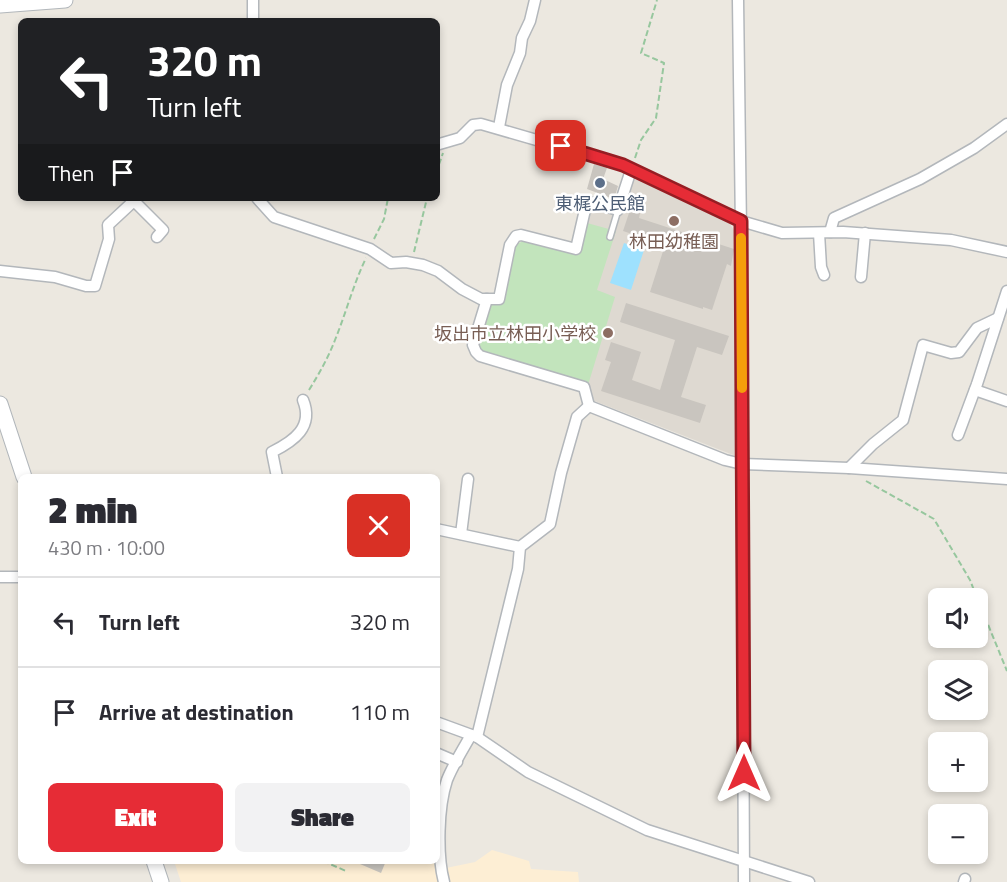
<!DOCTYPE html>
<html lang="en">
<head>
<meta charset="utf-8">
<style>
  body { margin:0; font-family:"Titillium Web","Noto Sans JP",sans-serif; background:#f2f2f3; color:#2b2b33; height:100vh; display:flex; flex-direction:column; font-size:22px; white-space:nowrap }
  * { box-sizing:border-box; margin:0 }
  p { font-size:20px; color:#7c7c81 }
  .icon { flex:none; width:33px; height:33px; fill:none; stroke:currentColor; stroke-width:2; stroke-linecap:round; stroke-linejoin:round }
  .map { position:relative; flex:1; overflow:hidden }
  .details { position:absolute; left:18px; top:474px; width:422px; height:390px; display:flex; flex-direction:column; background:#fff; border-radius:9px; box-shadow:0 3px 9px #0003 }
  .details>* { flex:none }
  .banner { position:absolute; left:18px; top:18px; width:422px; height:183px; border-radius:9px; box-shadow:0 3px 9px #0003; background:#202124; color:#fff; overflow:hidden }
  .fabs { position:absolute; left:928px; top:588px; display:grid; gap:12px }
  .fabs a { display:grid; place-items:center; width:60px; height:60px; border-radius:9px; background:#fff; box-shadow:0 3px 9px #0003; font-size:30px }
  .pin { position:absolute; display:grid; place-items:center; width:51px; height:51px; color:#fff; margin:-26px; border-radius:12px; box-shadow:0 3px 9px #0006 }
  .me { position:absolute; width:66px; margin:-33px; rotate:0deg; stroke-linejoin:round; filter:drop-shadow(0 0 4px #0008) }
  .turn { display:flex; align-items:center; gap:21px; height:126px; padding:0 30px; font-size:27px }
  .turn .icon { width:78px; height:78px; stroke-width:2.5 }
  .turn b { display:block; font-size:42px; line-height:51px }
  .then { display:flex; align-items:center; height:57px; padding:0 30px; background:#0003; gap:12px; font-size:22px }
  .round { display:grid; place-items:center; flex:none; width:63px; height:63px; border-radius:9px; background:#f2f2f3 }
  .overview { display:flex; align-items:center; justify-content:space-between; height:102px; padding:0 30px }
  h1 { font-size:36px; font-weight:800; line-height:45px }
  .action { display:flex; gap:12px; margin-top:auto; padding:12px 30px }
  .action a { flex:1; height:69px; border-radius:9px; background:#e62c36; color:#fff; font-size:24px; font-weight:800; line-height:69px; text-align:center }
  .action a+a { background:#f2f2f3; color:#2b2b33 }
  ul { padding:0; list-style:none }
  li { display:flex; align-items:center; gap:18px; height:90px; padding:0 30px; border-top:2px solid #e1e1e2 }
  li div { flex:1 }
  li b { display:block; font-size:22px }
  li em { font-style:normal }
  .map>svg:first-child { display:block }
  .commercial { fill:#fdeed4 }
  .education { fill:#ded9d1 }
  .green { fill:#c2e4bc }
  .water { fill:#9ee1fe }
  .building { fill:#c9c5bf }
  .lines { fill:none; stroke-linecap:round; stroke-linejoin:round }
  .lane-casing { stroke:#b3b7bb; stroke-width:8 }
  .street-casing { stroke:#b3b7bb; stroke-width:13 }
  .secondary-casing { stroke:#b2b7bb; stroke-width:17 }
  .path { stroke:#97c79e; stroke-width:2; stroke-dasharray:6 3; stroke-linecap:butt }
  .lane { stroke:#fff; stroke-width:5 }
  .street { stroke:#fff; stroke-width:10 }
  .secondary { stroke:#fff; stroke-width:15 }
  .route-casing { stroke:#961d23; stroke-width:15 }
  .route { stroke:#e62c36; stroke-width:10 }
  .slow { stroke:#f59e0b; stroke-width:10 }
  .service-dot { fill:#5c6f8a; stroke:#fff; stroke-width:2 }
  .education-dot { fill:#8d6e63; stroke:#fff; stroke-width:2 }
  .labels { text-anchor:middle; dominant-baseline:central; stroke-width:5; stroke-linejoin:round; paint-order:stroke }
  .service-label { font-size:18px; fill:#4e5e75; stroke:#fff }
  .education-label { font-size:18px; fill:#785e54; stroke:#fff }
</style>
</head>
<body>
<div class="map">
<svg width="1007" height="882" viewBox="0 0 1007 882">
  <rect width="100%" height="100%" fill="#ece8e0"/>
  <path class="commercial" d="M442 783 446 868 475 862 492 850 529 861 531 869 578 872 579 882H181L174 861H436L437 784Z"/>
  <path class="education" d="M632 179 640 180 726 218 737 235 736 269 739 454 736 456 592 400 502 301 523 241 579 255 591 208 603 209 621 215Z"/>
  <path class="green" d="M587 223 616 231 597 290 615 297 588 385 481 352 476 345 489 304 502 301 513 246 523 241 579 255Z"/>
  <path class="water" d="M624 243 644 250 631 290 610 283Z"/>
  <g class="building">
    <path d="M594 164 607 168 603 179 618 186 614 199 587 189Z"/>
    <path d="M633 201 642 204 639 218 734 249 731 266 727 264 712 310 703 307V309L650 292 665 245 623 231Z"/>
    <path d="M626 303 729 336 722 355 697 347 681 397 706 405 700 423 601 391 611 362 605 360 611 342 641 352 632 380 660 390 675 340 620 322Z"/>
    <path d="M353 861H386L381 873Z"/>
  </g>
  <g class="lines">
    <defs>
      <path id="lane" d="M610 237 618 210"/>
      <g id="street">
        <path d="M738 0 741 230 744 882"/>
        <path d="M253 21V0"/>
        <path d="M499 127 507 85 520 53 522 38 530 21 535 0"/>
        <path d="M436 145 460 138 473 125 481 124 623 165 741 221 782 233 843 232 951 240 1007 252"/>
        <path d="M257 198 274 217 370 249 391 263 406 262 423 265 438 271 462 289 481 299H487"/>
        <path d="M134 201 163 230 157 237"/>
        <path d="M830 232 834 218 920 179 974 148 1007 124"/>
        <path d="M819 233 821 267 824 275"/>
        <path d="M0 271 55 277 86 286H95L109 239 108 225 137 198"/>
        <path d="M861 277 865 233"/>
        <path d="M975 390 1007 401"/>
        <path d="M589 406 584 387 480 356 476 352 473 345 487 299H499L510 245 516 236 521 235 576 249 587 201 618 210 631 170"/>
        <path d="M589 406 725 460 742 464 849 468 1007 479"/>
        <path d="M958 435 977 384 1007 291"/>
        <path d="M849 468 873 444 903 420 923 345 951 353 959 352 977 328 998 318"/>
        <path d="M277 477 272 452C294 441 314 427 303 400"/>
        <path d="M436 529 520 547"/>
        <path d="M461 534 468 479"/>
        <path d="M0 577H21"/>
        <path d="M436 722 477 737 528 772 647 830 809 882"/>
        <path d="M477 737 518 569 520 547 550 524 561 473 577 417 589 406"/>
        <path d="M436 753 457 762"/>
        <path d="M444 882C437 855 438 807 447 780 453 765 463 749 471 735"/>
        <path d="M964 882 965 879"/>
      </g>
      <g id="secondary">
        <path d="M0 5 65 0"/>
        <path d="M0 404 24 477"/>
        <path d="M154 861 161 882"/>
      </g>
    </defs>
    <use href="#lane" class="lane-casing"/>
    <use href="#street" class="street-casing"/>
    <use href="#secondary" class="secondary-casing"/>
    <g class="path">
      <path d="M635 158 641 140 656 118 664 63 641 53 657 0"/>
      <path d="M436 173 443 153"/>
      <path d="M374 239 384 219 388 198"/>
      <path d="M414 252 427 198"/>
      <path d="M309 390C319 374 328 358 335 340 346 313 353 285 366 258"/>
      <path d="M866 481 934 519 970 580 977 598"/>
      <path d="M978 600 1007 671"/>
      <path d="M323 861 346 871"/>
    </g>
    <use href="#lane" class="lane"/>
    <use href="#street" class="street"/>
    <use href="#secondary" class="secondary"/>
  </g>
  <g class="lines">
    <defs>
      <path id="route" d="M561 146 623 165 741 221 744 773"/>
    </defs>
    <use href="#route" class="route-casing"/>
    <use href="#route" class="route"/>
    <path class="slow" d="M741 238 742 388"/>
  </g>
  <circle class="service-dot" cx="600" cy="183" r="6"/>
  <g class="education-dot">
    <circle cx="674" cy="221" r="6"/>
    <circle cx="608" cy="333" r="6"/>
  </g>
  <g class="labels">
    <g class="service-label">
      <text x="600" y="203">東梶公民館</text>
    </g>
    <g class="education-label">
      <text x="674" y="241">林田幼稚園</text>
      <text x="596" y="333" text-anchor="end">坂出市立林田小学校</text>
    </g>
  </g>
</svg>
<div class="fabs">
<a><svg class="icon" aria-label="sound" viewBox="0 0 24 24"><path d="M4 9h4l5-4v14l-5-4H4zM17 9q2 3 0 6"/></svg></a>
<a><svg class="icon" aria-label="layers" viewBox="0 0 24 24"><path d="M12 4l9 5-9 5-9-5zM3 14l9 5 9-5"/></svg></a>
<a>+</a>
<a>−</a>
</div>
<div class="pin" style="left:561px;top:146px;background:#d93025"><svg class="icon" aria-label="arrive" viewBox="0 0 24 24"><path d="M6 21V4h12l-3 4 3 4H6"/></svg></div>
<svg class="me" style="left:744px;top:773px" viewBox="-20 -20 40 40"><path d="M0-17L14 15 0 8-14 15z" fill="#e62c36" stroke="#fff" stroke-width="4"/></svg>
<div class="banner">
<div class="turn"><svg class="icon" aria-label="left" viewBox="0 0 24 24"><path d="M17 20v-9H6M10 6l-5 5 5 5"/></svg><div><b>320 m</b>Turn left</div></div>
<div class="then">Then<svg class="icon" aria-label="arrive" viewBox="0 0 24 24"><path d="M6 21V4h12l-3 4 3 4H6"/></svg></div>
</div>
<section class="details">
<div class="overview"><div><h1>2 min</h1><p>430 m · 10:00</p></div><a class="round" style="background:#d93025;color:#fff"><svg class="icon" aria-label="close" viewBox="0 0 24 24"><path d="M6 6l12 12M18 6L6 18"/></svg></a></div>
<ul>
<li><svg class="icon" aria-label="left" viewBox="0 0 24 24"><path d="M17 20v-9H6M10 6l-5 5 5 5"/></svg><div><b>Turn left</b></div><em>320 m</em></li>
<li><svg class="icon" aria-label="arrive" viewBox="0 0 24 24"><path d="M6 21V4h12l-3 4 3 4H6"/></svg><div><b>Arrive at destination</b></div><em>110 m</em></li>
</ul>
<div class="action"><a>Exit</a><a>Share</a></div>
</section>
</div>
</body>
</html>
